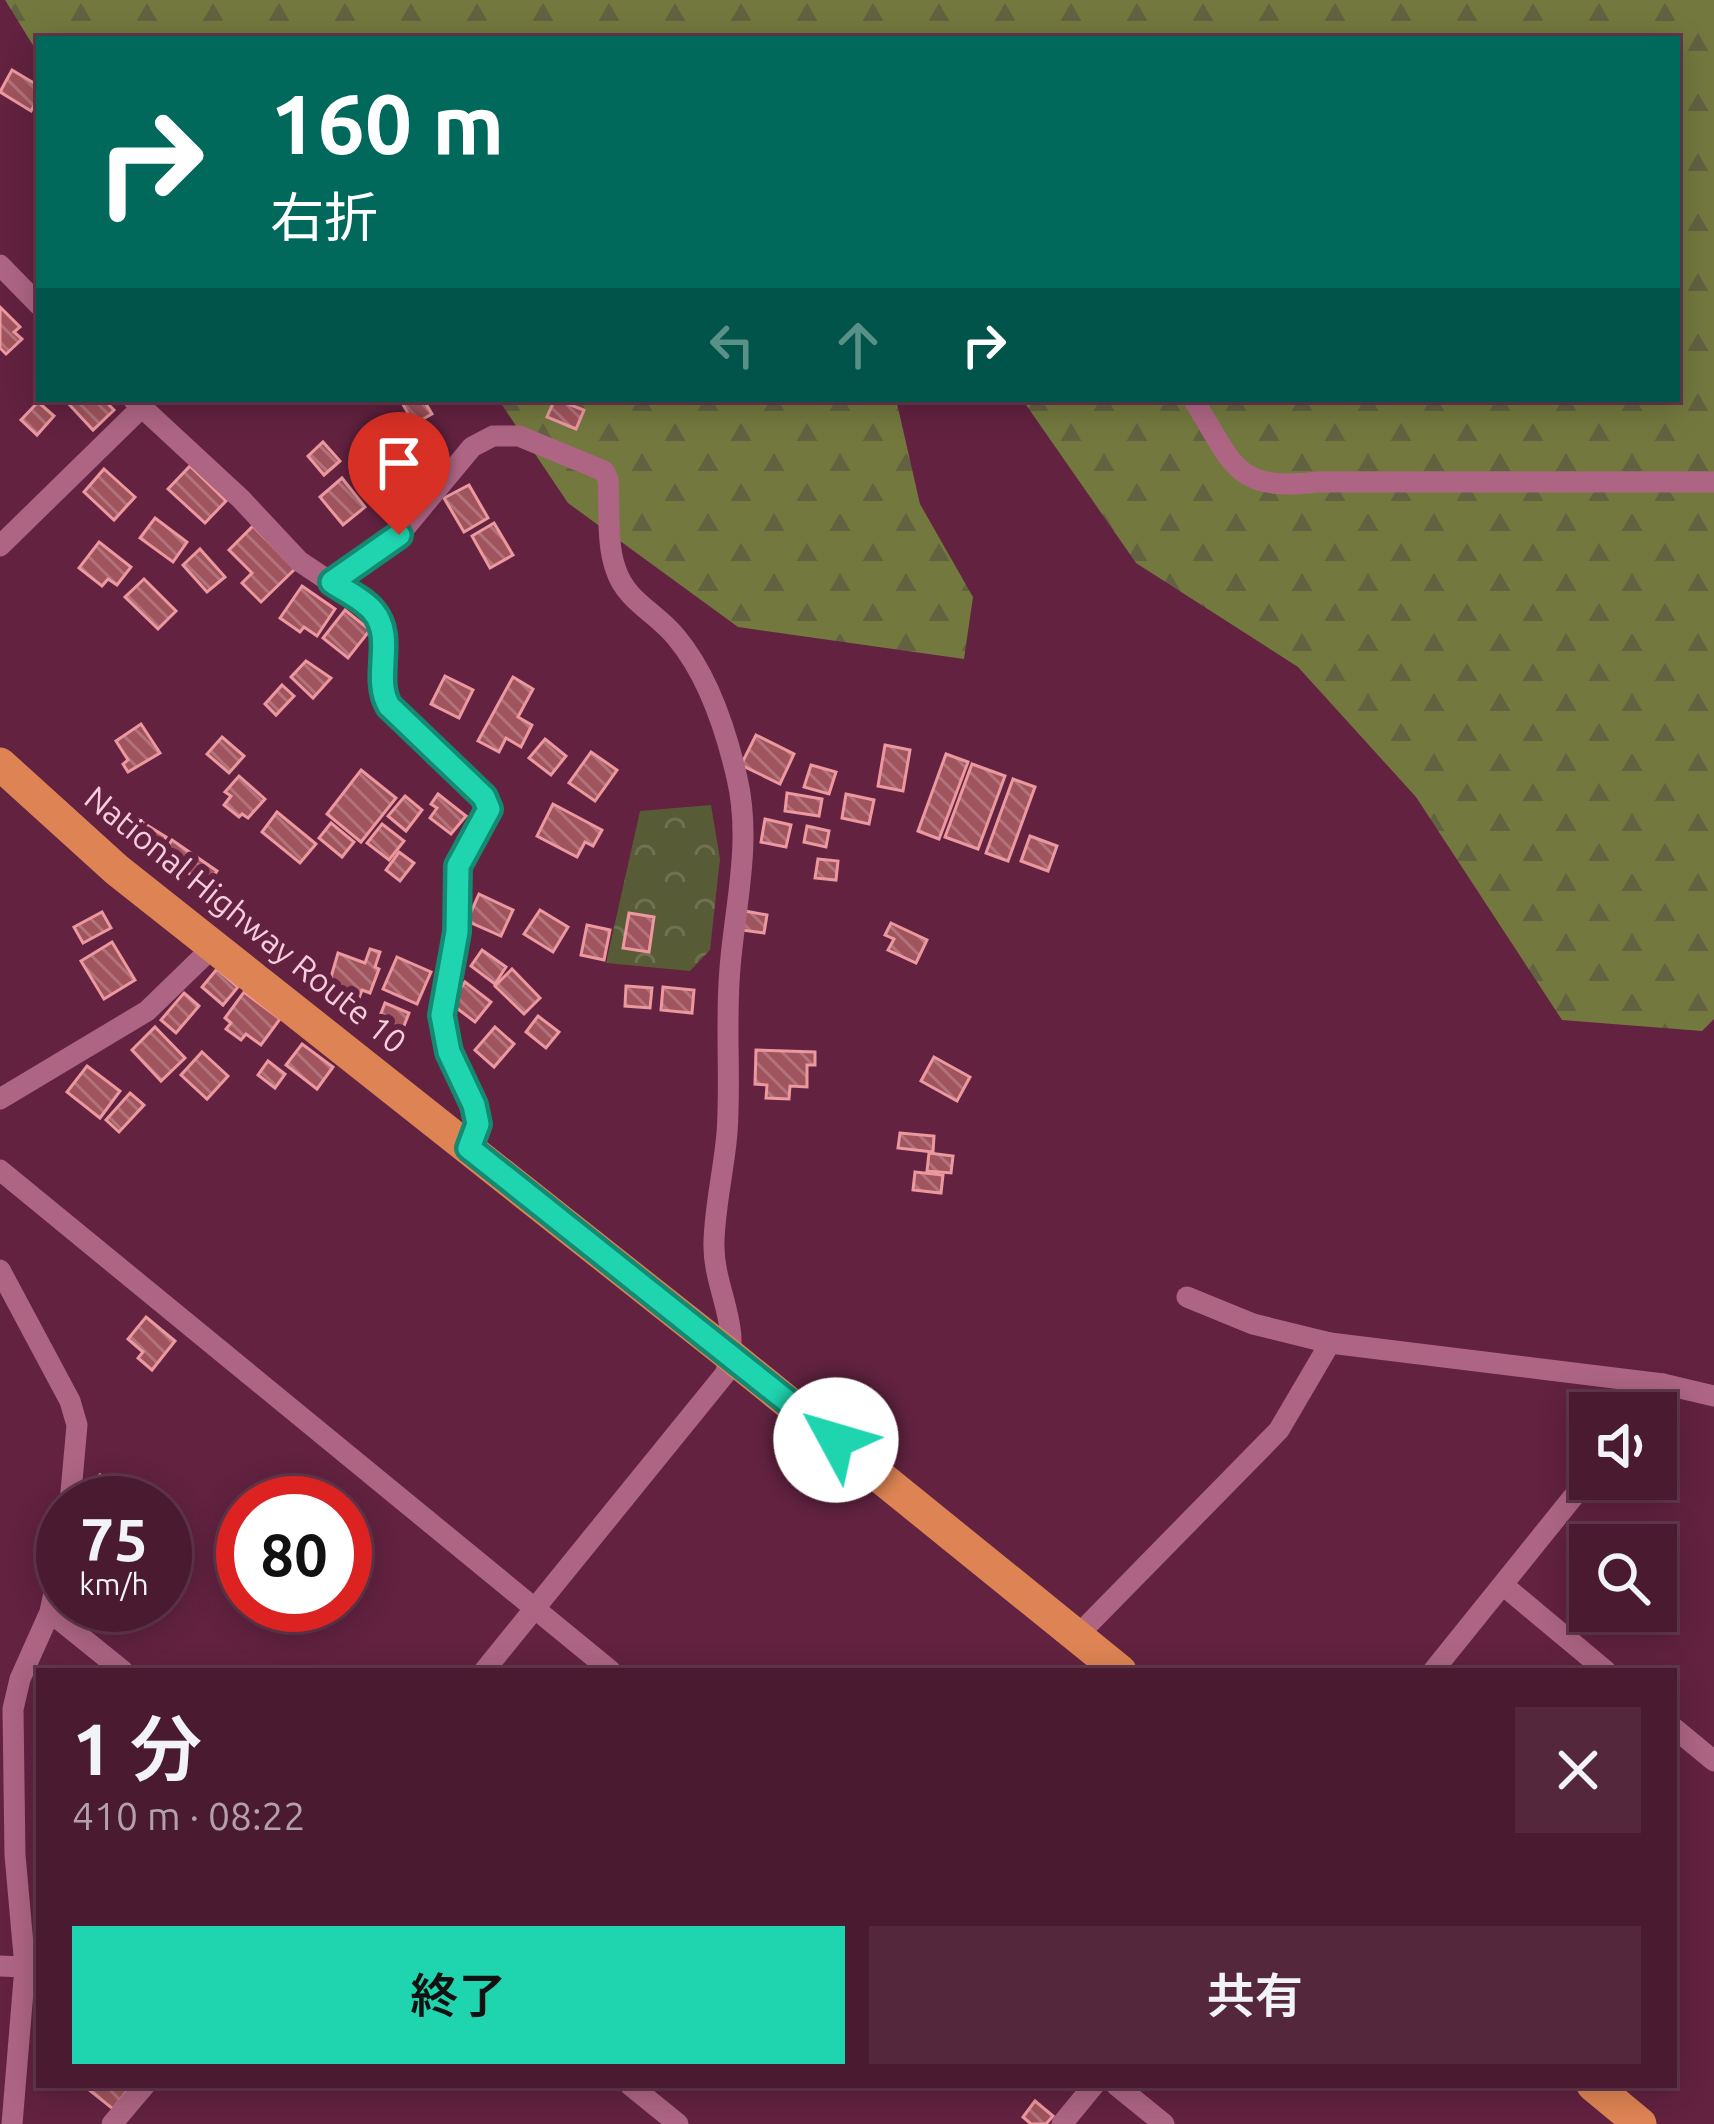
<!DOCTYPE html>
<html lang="ja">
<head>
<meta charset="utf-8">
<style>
  body { margin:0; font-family:Ubuntu,"Noto Sans JP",sans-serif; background:#54273c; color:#f1f3f6; height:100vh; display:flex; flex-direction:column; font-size:45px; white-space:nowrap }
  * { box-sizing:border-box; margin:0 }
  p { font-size:39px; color:#b2a1ab }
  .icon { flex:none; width:66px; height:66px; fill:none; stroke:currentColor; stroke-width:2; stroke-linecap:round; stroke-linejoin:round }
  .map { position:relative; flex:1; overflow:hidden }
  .sheet { position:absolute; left:36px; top:1668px; width:1641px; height:420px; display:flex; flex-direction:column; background:#4a1a30; border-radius:0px; box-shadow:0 6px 30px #0003,0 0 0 3px #61384c }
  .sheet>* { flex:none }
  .top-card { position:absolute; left:36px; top:36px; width:1644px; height:366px; border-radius:0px; box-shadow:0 6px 30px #0003,0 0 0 3px #61384c; background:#00695c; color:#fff; overflow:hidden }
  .controls { position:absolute; left:1569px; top:1392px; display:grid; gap:24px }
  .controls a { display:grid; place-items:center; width:108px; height:108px; border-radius:0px; background:#4a1a30; box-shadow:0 6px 30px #0003,0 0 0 3px #61384c; font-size:60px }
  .speed { position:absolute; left:36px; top:1476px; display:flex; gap:24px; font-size:60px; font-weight:700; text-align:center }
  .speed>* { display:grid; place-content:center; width:156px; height:156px; border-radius:50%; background:#4a1a30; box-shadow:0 6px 30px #0003,0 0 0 3px #61384c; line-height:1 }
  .speed small { font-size:30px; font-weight:400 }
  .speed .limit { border:18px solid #d22; background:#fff; color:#111 }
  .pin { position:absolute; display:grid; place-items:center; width:102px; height:102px; color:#fff; margin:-123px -51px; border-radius:50% 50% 50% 0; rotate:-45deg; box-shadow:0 0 12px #0007 }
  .pin .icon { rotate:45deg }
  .me { position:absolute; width:132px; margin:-66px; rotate:309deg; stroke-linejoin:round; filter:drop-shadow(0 0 9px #0008) }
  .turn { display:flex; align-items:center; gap:42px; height:252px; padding:0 36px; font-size:54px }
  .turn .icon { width:156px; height:156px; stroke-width:2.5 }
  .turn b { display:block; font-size:84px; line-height:102px }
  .lanes { display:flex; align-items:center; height:114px; padding:0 36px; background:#0003; justify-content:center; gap:60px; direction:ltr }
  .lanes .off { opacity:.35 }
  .round { display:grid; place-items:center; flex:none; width:126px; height:126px; border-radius:0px; background:#54273c }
  .summary { display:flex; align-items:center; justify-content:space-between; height:204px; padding:0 36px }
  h1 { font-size:72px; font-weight:600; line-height:90px }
  .button { display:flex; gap:24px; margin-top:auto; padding:24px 36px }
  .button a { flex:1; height:138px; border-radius:0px; background:#1fd5b0; color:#111; font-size:48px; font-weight:600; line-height:138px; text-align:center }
  .button a+a { background:#54273c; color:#f1f3f6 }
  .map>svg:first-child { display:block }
  .forest { fill:url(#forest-firs) }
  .park { fill:url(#park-crowns) }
  .building { fill:url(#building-back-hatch); stroke:#eb989f; stroke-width:3 }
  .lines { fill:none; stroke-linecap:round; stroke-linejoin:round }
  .minor { stroke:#ad6583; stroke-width:21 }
  .trunk { stroke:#de8454; stroke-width:33 }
  .route-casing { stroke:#148a72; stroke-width:30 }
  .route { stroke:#1fd5b0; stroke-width:21 }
  .labels { text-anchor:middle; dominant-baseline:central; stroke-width:12; stroke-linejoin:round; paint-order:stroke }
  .street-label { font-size:33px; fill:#f6cddc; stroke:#622240 }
</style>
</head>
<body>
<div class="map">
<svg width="1714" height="2124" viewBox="0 0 1714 2124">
  <defs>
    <pattern id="forest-firs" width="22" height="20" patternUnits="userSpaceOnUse" patternTransform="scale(3)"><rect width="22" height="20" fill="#72783e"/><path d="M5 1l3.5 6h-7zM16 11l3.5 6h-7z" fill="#626140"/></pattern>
    <pattern id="park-crowns" width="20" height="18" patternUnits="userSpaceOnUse" patternTransform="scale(3)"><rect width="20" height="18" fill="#575b36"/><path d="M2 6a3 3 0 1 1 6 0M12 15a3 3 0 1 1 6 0" fill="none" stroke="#707152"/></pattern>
    <pattern id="building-back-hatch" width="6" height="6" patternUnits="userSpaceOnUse" patternTransform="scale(3)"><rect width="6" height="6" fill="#a0545d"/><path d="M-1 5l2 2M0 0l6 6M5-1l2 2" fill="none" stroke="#b2737b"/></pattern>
  </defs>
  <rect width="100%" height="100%" fill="#622240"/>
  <g class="forest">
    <path d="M5 0H1714V1019L1702 1031 1562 1020 1416 797 1298 667 1136 563 1022 399H1677V39H39V55Z"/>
    <path d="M498 399H896L920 504 973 597 964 659 738 627 568 503Z"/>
  </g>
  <path class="park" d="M711 805 720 859 710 950 690 971 606 963 640 811Z"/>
  <g class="building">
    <path d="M12 70 39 86V97L31 111 0 92Z"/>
    <path d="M0 307 20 327 14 332 22 339 6 354 0 348Z"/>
    <path d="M103 399 114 410 93 430 65 400Z"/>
    <path d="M405 399H423L432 414 414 424 401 401Z"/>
    <path d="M555 399 584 410 576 429 547 417Z"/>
    <path d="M38 402 54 416 37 435 21 420Z"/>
    <path d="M323 442 340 461 324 475 308 456Z"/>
    <path d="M414 448 430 477 410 488 394 459Z"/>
    <path d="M190 466 226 501 205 523 168 489Z"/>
    <path d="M104 469 135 497 114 520 84 492Z"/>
    <path d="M342 478 365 507 343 525 320 497Z"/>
    <path d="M469 485 488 518 464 532 444 498Z"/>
    <path d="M155 518 187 542 173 562 140 538Z"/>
    <path d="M494 523 513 555 490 568 472 536Z"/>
    <path d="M253 526 295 569 261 602 242 583 252 573 229 550Z"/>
    <path d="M99 542 131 567 117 585 108 579 102 586 79 568Z"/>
    <path d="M200 549 225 577 207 592 183 565Z"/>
    <path d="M144 579 176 611 158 629 125 597Z"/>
    <path d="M302 586 335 609 317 636 304 627 300 632 280 618Z"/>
    <path d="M345 610 370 630 348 658 323 638Z"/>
    <path d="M306 661 331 678 313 698 291 677Z"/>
    <path d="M445 676 473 690 459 718 431 704Z"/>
    <path d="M513 677 533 689 518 717 532 725 521 747 506 738 499 752 478 741Z"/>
    <path d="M282 685 294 696 276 715 265 704Z"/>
    <path d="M141 724 160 753 128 772 123 764 128 760 116 741Z"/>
    <path d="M756 735 794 754 780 784 741 765Z"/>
    <path d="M222 737 244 756 229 773 207 754Z"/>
    <path d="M545 739 566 756 551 775 529 758Z"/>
    <path d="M885 745 910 750 903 791 878 786Z"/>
    <path d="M591 752 617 770 595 801 569 783Z"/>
    <path d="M946 754 968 762 939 839 918 831Z"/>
    <path d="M972 764 1005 776 978 849 945 837Z"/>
    <path d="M811 765 836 772 829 794 804 787Z"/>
    <path d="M361 770 396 798 361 842 327 814Z"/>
    <path d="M239 776 265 799 248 818 242 814 239 817 224 805 231 796 225 792Z"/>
    <path d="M1013 779 1035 787 1008 861 986 853Z"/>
    <path d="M787 793 822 799 819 816 785 811Z"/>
    <path d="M438 794 466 816 451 834 430 818 437 808 431 804Z"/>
    <path d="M846 794 874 800 869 824 842 818Z"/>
    <path d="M405 796 422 810 406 831 388 816Z"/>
    <path d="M553 804 602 830 593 846 585 842 577 857 537 836Z"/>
    <path d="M126 812 166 837 157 851 117 826Z"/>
    <path d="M277 812 316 844 300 863 262 832Z"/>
    <path d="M765 819 791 825 786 847 761 842Z"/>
    <path d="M331 823 354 842 342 857 319 838Z"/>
    <path d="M382 824 404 841 389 860 367 843Z"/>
    <path d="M807 826 829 831 826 847 804 842Z"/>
    <path d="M1030 836 1057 846 1048 871 1021 861Z"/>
    <path d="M172 840 217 871 207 886 162 855Z"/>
    <path d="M399 852 414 863 400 881 386 870Z"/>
    <path d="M818 859 838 861 836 880 815 878Z"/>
    <path d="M479 894 513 910 501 936 467 921Z"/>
    <path d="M540 910 568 927 553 952 524 934Z"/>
    <path d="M745 911 767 915 764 933 742 930Z"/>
    <path d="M102 912 111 928 83 943 74 927Z"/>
    <path d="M629 913 654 917 649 952 623 948Z"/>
    <path d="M891 923 927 940 916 963 888 950 894 939 885 935Z"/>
    <path d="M587 925 610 930 604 960 581 955Z"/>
    <path d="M112 942 135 980 104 999 81 961Z"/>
    <path d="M370 949 380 952 375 967 379 969 370 993 362 990 354 1012 324 1001 338 953 365 963Z"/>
    <path d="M482 950 506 967 495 984 471 966Z"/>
    <path d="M397 957 431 972 417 1004 383 989Z"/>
    <path d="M217 969 238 987 223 1005 202 987Z"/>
    <path d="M512 969 540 998 524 1014 495 986Z"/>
    <path d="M465 982 491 1002 475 1022 450 1003Z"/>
    <path d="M626 986 652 988 650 1008 625 1006Z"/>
    <path d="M663 987 694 990 692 1013 661 1010Z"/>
    <path d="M244 992 280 1019 261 1045 246 1034 241 1040 226 1029 231 1023 225 1018Z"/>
    <path d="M184 993 199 1006 176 1033 161 1020Z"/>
    <path d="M385 1003 409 1013 402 1031 378 1021Z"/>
    <path d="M538 1016 559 1032 546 1048 526 1032Z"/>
    <path d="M155 1027 185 1058 161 1081 132 1050Z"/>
    <path d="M495 1027 514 1044 494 1067 475 1050Z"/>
    <path d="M302 1044 333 1067 317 1089 286 1065Z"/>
    <path d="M756 1050 815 1052V1065H807V1087L790 1086 789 1099 766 1098 767 1085 755 1084Z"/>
    <path d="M202 1052 228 1076 207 1099 181 1075Z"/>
    <path d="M934 1057 970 1077 957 1101 921 1081Z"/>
    <path d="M268 1061 285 1074 275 1088 258 1075Z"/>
    <path d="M87 1066 120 1091 100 1118 67 1092Z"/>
    <path d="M130 1093 144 1105 119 1132 106 1120Z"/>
    <path d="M900 1133 934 1136 933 1152 898 1148Z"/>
    <path d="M929 1153 953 1156 951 1173 927 1171Z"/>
    <path d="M915 1172 943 1175 941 1193 913 1190Z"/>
    <path d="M146 1317 175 1341 152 1370 138 1358 143 1352 128 1339Z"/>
    <path d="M100 1475 119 1490 109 1503H95L85 1495Z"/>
    <path d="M81 1605H139L117 1633Z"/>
    <path d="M83 2085H132L113 2109Z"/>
    <path d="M1035 2101 1053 2116 1046 2124H1031L1023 2117Z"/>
  </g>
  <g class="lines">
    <g class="minor">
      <path d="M0 265 39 305"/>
      <path d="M133 399 241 499 299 561 372 610 384 630 381 692 389 706 484 797 489 809 457 866V932L442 1015 449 1052 474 1105 478 1124 469 1148"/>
      <path d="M1193 399C1234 464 1233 492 1318 482H1714"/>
      <path d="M0 546 141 408"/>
      <path d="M332 582 399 535 472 447 493 436H519L604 471 608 479C610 508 606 543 616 570 626 601 657 613 676 637 708 675 726 730 737 778 752 842 735 905 730 968 725 1023 731 1078 727 1133 724 1169 715 1205 714 1241 712 1289 744 1326 725 1374L484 1671"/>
      <path d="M0 1099 147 1011 215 945"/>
      <path d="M0 1170 611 1671"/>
      <path d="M0 1270 70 1401 77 1425 70 1503"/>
      <path d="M1187 1297 1253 1324 1330 1343 1663 1384 1714 1396"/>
      <path d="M1640 1413 1663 1384"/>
      <path d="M1503 1585 1606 1671"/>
      <path d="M50 1612 123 1671"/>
      <path d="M1078 1635 1279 1430 1330 1343"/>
      <path d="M1433 1671 1590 1476"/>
      <path d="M1674 1728 1714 1761"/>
      <path d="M0 1966 25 1967"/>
      <path d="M630 2085 678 2124"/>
      <path d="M1116 2085 1164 2124"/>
      <path d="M12 2124 25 1967 15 1855 13 1709 20 1679 50 1612 63 1550"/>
      <path d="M112 2124 145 2085"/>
      <path d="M1062 2124 1094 2085"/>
    </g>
    <g class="trunk">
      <path d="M0 764 117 870 732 1357 1120 1671"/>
      <path d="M1593 2085 1640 2124"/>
    </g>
  </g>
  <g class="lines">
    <defs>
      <path id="route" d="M399 535 332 582C345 591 363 599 373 611 396 638 372 677 389 706L484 797 489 809 458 866 457 932 442 1015 449 1052 474 1105 478 1124 469 1148 836 1440"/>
    </defs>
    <use href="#route" class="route-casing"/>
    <use href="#route" class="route"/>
  </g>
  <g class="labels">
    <g class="street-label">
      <text transform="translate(246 919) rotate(39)">National Highway Route 10</text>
    </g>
  </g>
</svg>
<div class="controls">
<a><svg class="icon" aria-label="sound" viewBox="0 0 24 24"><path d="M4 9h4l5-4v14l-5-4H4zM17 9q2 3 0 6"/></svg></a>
<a><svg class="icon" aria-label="search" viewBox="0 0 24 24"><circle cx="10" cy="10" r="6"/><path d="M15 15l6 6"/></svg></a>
</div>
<div class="speed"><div>75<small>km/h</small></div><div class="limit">80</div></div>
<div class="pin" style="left:399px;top:535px;background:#d93025"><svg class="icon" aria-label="arrive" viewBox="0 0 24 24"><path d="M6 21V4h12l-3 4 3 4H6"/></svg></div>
<svg class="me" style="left:836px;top:1440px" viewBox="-20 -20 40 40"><circle r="19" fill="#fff"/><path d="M0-13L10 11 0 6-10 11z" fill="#1fd5b0"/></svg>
<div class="top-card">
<div class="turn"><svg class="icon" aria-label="right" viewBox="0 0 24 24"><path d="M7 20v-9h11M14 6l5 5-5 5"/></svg><div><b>160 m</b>右折</div></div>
<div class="lanes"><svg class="icon off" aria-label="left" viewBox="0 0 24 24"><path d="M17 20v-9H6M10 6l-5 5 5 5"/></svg><svg class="icon off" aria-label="ahead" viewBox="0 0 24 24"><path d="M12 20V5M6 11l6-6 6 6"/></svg><svg class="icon" aria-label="right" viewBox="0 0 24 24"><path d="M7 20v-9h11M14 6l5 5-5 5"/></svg></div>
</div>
<section class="sheet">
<div class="summary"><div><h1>1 分</h1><p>410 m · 08:22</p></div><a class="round"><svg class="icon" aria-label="close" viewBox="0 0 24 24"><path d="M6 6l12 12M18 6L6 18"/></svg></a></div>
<div class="button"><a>終了</a><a>共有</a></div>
</section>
</div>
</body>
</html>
